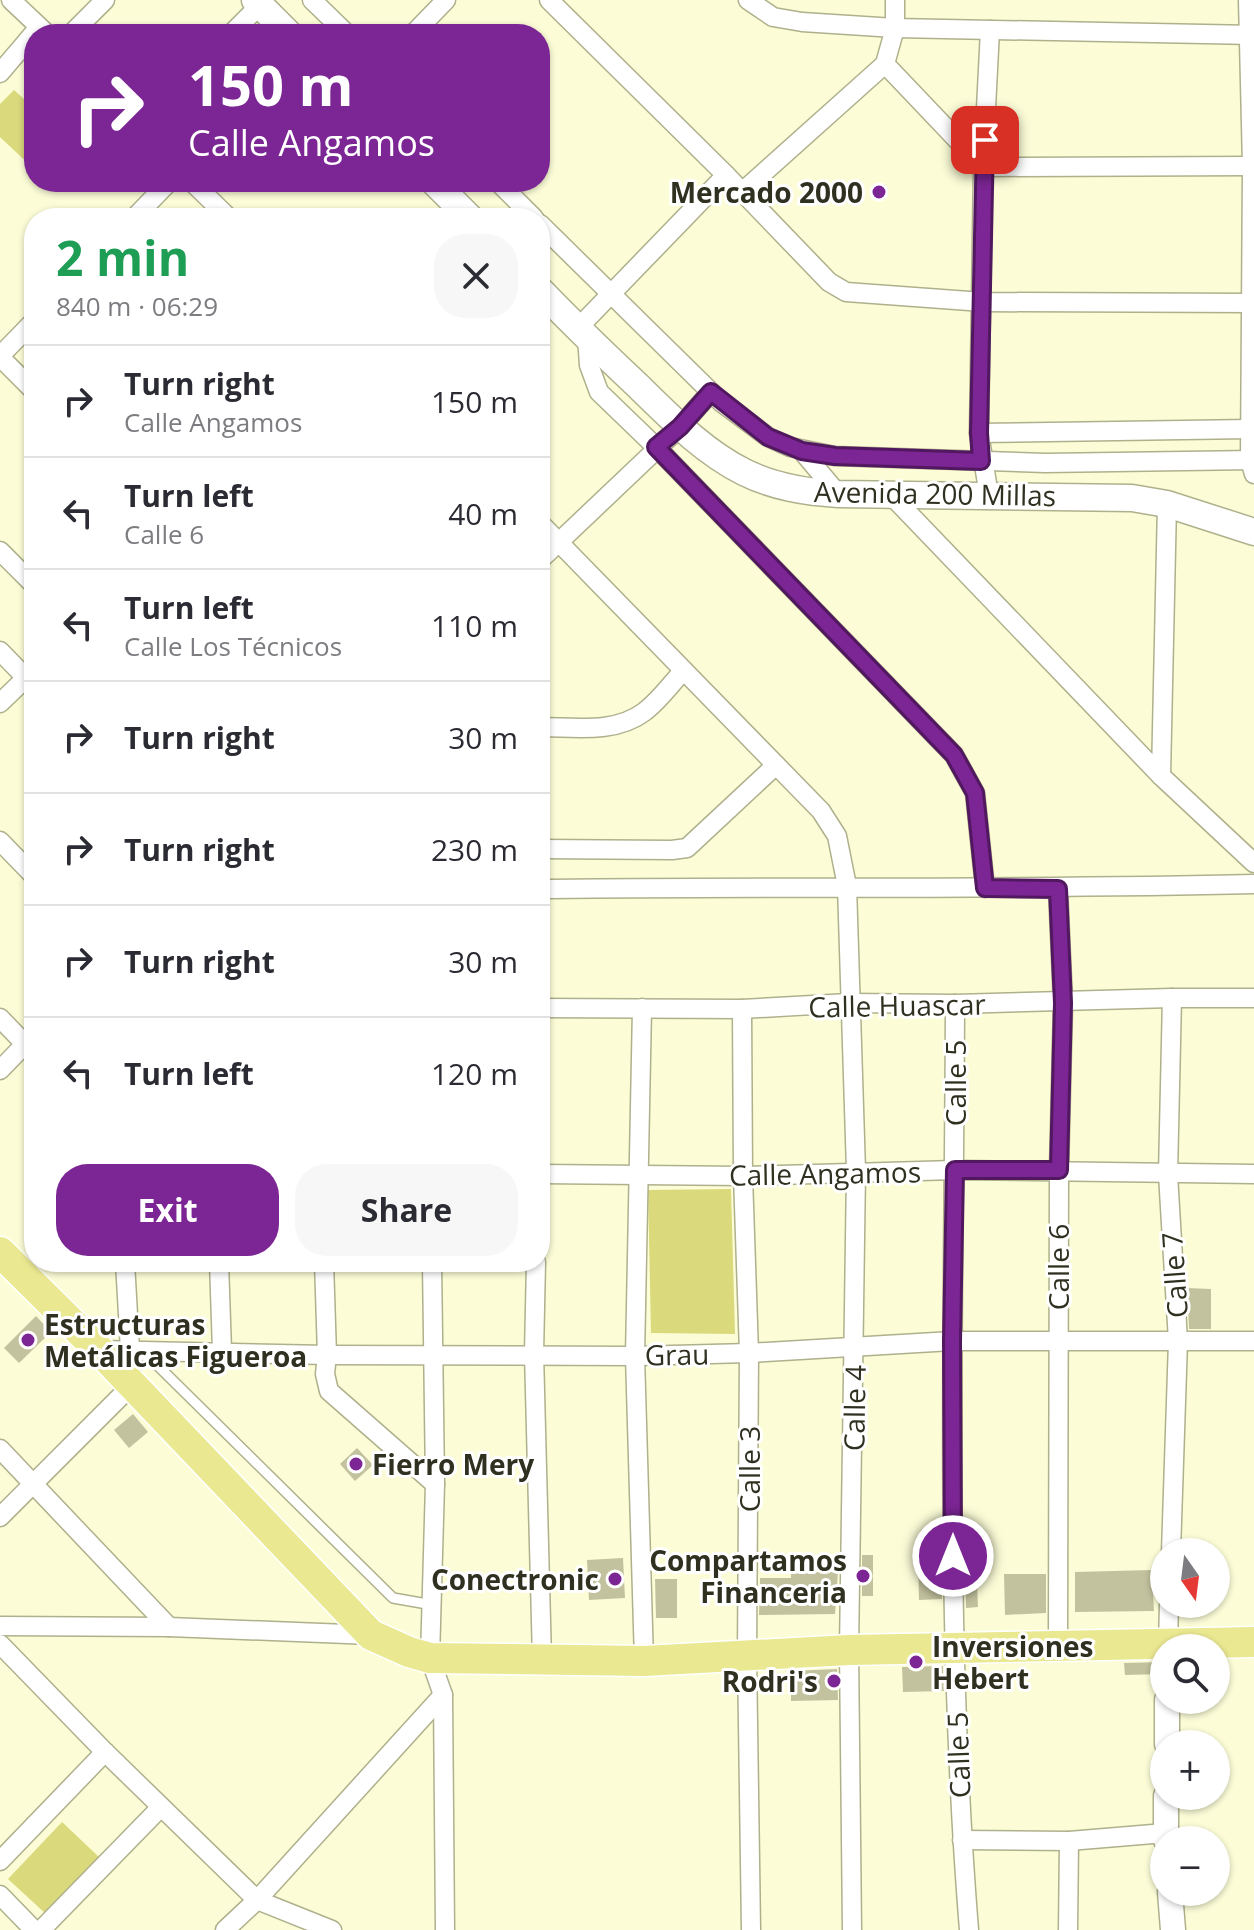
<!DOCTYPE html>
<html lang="en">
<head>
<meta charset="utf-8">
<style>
  body { margin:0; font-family:"Open Sans",sans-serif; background:#f7f7f7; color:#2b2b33; height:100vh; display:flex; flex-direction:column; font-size:30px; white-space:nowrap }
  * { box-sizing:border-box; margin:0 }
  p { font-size:26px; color:#7c7c81 }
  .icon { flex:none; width:44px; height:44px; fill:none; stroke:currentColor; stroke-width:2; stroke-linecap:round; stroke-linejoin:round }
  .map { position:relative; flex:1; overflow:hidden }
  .details { position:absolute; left:24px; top:208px; width:526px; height:1064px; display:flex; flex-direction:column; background:#fff; border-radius:32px; box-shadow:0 2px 6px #0004 }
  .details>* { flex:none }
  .top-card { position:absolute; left:24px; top:24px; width:526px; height:168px; border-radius:32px; box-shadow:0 2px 6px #0004; background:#7c2594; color:#fff; overflow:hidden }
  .needle { width:52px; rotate:166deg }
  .controls { position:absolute; left:1150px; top:1538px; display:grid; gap:16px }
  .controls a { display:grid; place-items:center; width:80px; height:80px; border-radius:50%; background:#fff; box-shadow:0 2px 6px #0004; font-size:40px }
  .pin { position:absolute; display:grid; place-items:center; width:68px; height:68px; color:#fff; margin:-34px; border-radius:16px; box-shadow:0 4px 12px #0006 }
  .me { position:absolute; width:88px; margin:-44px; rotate:0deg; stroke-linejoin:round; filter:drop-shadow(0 0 6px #0008) }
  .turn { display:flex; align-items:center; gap:28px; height:168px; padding:0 32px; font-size:36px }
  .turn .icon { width:104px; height:104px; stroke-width:2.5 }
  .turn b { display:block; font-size:56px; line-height:68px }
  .round { display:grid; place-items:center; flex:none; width:84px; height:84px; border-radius:32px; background:#f7f7f7 }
  .head { display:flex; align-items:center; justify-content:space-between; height:136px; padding:0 32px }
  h1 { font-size:48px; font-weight:700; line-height:60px; color:#1e9e55 }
  .action { display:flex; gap:16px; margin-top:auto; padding:16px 32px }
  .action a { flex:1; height:92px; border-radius:32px; background:#7c2594; color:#fff; font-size:32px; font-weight:700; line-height:92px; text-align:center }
  .action a+a { background:#f7f7f7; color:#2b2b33 }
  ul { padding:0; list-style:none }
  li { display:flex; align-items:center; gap:24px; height:112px; padding:0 32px; border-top:2px solid #e1e1e2 }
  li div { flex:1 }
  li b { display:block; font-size:30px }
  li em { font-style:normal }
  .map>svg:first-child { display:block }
  .green { fill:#dad97c }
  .building { fill:#c2c29e }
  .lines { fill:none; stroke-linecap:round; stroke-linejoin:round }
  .service-casing { stroke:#afb08c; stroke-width:12 }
  .minor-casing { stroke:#afb08c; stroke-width:21 }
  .tertiary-casing { stroke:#afb08c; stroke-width:27 }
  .secondary-casing { stroke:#afb08c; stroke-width:29 }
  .primary-casing { stroke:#fff; stroke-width:33 }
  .service { stroke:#fff; stroke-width:9 }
  .minor { stroke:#fff; stroke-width:18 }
  .tertiary { stroke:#fff; stroke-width:24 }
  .secondary { stroke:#fff; stroke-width:26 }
  .primary { stroke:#eae891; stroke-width:30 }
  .route-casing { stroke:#511860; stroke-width:20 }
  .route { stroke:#7c2594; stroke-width:14 }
  .poi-dot { fill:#7c2594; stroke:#fff; stroke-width:3 }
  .labels { text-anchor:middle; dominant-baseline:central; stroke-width:6; stroke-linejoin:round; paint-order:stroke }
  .poi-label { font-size:28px; font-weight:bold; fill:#303021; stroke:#fff; text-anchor:end }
  .street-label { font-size:28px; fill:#303021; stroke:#fff }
</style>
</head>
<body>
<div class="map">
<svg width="1254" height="1930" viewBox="0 0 1254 1930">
  <rect width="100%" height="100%" fill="#fcfdd7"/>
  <g class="green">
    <path d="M14 90 34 108V169L0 137V104Z"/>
    <path d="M731 1189 735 1334 651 1333 648 1190Z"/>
    <path d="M62 1822 100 1858 46 1914 8 1879Z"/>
  </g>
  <g class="building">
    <path d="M1187 1288 1211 1289V1329H1189Z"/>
    <path d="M36 1316 51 1332 19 1363 4 1348Z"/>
    <path d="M133 1414 148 1432 129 1448 114 1430Z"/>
    <path d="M357 1448 373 1465 355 1481 340 1464Z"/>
    <rect x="862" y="1555" width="11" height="41"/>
    <path d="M623 1558 625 1598 589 1600 587 1560Z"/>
    <path d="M918 1559H935V1562H941L942 1599 919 1600Z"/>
    <path d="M965 1560H976L978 1607 966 1608Z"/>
    <path d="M791 1564H812L811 1572H838L835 1614 759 1615 760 1578H791Z"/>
    <path d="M1152 1570 1154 1611 1075 1612V1572Z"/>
    <path d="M1004 1574H1046V1613L1005 1615Z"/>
    <path d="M655 1579H677V1618H656Z"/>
    <path d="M1164 1662V1674L1125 1675 1124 1663Z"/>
    <path d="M943 1666 944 1691 903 1692 902 1667Z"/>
    <path d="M837 1669 838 1700 791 1701V1671Z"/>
  </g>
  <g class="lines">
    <defs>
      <path id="service" d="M145 1353 393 1598 433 1605"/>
      <g id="minor">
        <path d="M11 0 47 34"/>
        <path d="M312 0 347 34"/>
        <path d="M549 0 726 175 829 282 846 292 983 302 1254 303"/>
        <path d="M748 0 773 17 802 22 895 28 1254 35"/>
        <path d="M1248 0 1252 166 1250 460 1254 474"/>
        <path d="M71 34 105 0"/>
        <path d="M231 34 260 5"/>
        <path d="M413 34 446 0"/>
        <path d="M885 64 983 167 1254 166"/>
        <path d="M0 73 39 27"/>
        <path d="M192 182 229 218"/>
        <path d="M498 182 534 218"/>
        <path d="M742 192 885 64 895 28V0"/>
        <path d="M134 218 169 182"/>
        <path d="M540 224 721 402 768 437 790 447 835 456 1045 463 1254 460"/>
        <path d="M578 328 726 175"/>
        <path d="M587 337 589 365 599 392 656 447 954 755 975 793 985 888"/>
        <path d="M0 356 34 321"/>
        <path d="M0 357 34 391"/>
        <path d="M979 433 1250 429"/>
        <path d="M802 451 838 494"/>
        <path d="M891 495 1161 776 1254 863"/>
        <path d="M989 496 979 433 983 167 990 30"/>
        <path d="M540 523 821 811 837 836 847 886 856 1171 849 1650 852 1930"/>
        <path d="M0 551 34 585"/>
        <path d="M540 560 680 427 711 392"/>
        <path d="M0 651 34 686"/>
        <path d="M0 703 26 678"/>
        <path d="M540 727C574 727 615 734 644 712 659 701 671 684 683 671"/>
        <path d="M1161 776 1167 504"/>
        <path d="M0 841 34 876"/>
        <path d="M540 849 672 850 687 848 776 765"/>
        <path d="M540 889C778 886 1016 890 1254 884"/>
        <path d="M955 1004C954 1313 944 1622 969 1930"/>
        <path d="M540 1008 742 1009 849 1003 955 1004 1172 998H1254"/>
        <path d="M642 1008 635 1356 644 1661"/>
        <path d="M742 1009 743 1176 749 1353 747 1655 751 1930"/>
        <path d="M0 1018 25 1044 34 1039"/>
        <path d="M0 1070 34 1035"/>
        <path d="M540 1174 743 1176 955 1170 1254 1174"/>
        <path d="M219 1262 222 1351"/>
        <path d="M324 1262 327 1355 325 1374 329 1391 435 1484"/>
        <path d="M432 1262 435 1484 430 1658 443 1695 445 1930"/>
        <path d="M536 1262 534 1353 542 1660"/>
        <path d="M99 1350 327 1355 635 1356 749 1353 952 1341H1254"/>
        <path d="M0 1449 169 1627"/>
        <path d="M0 1517 132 1385 125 1262"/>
        <path d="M1171 1552 1178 1341 1168 1174 1172 998"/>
        <path d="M0 1626 169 1627 371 1635"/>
        <path d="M0 1644 105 1752 257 1900 332 1930"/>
        <path d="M1168 1644 1169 1604"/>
        <path d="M1058 1645 1059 1170 1063 1003 1058 889"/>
        <path d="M962 1840 1069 1841 1165 1833"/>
        <path d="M0 1861 105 1752"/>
        <path d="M0 1895 34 1930"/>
        <path d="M41 1930 161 1807"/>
        <path d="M225 1930 257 1900 443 1695"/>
        <path d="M1068 1930 1069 1841"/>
      </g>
      <g id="tertiary">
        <path d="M1167 1744V1700"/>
        <path d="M1166 1840V1796"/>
        <path d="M1170 1892 1173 1930"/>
      </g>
      <g id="secondary">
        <path d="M255 0 289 34"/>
        <path d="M434 182 470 218"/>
        <path d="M540 290C571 322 603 353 636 384 669 416 702 451 744 472 774 487 805 492 838 494L1132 498 1167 504 1254 532"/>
      </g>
      <path id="primary" d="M0 1252 99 1350 371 1635 409 1652 430 1658 644 1661 849 1650 1254 1642"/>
    </defs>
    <use href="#service" class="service-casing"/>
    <use href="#minor" class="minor-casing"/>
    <use href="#tertiary" class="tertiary-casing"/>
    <use href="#secondary" class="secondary-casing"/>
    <use href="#primary" class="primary-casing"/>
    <use href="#service" class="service"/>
    <use href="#minor" class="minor"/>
    <use href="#tertiary" class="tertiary"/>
    <use href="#secondary" class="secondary"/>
    <use href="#primary" class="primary"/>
  </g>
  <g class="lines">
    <defs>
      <path id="route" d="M953 1556 952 1341 955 1170H1059L1063 1003 1058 889 985 888 975 793 954 755 656 447 680 427 711 392 768 437 802 451 835 456 981 461 979 433 985 140"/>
    </defs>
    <use href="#route" class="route-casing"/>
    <use href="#route" class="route"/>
  </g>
  <g class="poi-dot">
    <circle cx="879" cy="192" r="8"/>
    <circle cx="28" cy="1340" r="8"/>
    <circle cx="356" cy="1464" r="8"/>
    <circle cx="863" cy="1576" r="8"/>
    <circle cx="615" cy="1579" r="8"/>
    <circle cx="916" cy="1662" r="8"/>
    <circle cx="834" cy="1681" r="8"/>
  </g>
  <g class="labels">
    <g class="poi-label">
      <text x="863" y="192">Mercado 2000</text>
      <text x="44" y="1324" text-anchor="start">Estructuras<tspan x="44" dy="32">Metálicas Figueroa</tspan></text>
      <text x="372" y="1464" text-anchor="start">Fierro Mery</text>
      <text x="847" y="1560">Compartamos<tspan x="847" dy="32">Financeria</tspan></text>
      <text x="599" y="1579">Conectronic</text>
      <text x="932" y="1646" text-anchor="start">Inversiones<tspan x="932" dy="32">Hebert</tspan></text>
      <text x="818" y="1681">Rodri's</text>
    </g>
    <g class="street-label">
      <text transform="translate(935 493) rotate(1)">Avenida 200 Millas</text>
      <text transform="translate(897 1005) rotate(-1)">Calle Huascar</text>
      <text transform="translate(955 1083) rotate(-90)">Calle 5</text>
      <text transform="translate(825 1173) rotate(-1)">Calle Angamos</text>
      <text transform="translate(1058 1267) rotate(-90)">Calle 6</text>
      <text transform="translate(1174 1275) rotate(-94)">Calle 7</text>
      <text transform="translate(677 1354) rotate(-1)">Grau</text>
      <text transform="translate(854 1408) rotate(-89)">Calle 4</text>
      <text transform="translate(749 1469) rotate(-90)">Calle 3</text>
      <text transform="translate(958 1755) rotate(-92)">Calle 5</text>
    </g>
  </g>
</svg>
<div class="controls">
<a><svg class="needle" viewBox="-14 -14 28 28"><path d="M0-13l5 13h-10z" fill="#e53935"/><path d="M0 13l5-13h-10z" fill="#7c7c81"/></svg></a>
<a><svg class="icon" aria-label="search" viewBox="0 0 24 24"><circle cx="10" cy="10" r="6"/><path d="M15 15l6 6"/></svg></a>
<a>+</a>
<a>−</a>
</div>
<div class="pin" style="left:985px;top:140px;background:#d93025"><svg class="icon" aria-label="arrive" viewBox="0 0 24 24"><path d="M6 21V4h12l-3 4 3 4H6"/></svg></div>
<svg class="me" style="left:953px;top:1556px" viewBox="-20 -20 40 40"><circle r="17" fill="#7c2594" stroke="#fff" stroke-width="3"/><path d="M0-11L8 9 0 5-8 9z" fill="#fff"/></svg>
<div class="top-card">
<div class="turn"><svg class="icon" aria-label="right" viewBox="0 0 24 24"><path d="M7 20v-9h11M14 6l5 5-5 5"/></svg><div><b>150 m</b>Calle Angamos</div></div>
</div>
<section class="details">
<div class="head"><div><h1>2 min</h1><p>840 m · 06:29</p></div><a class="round"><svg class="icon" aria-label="close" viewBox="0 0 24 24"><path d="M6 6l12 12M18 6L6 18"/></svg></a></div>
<ul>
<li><svg class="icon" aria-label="right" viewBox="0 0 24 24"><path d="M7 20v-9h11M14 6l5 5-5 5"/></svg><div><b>Turn right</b><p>Calle Angamos</p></div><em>150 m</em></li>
<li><svg class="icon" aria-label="left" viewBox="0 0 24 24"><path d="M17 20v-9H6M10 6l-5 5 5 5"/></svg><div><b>Turn left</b><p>Calle 6</p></div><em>40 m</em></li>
<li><svg class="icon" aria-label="left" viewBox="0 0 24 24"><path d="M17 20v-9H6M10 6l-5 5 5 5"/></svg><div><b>Turn left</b><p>Calle Los Técnicos</p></div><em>110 m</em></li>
<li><svg class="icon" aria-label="right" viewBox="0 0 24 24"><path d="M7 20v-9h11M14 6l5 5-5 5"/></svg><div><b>Turn right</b></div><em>30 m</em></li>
<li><svg class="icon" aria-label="right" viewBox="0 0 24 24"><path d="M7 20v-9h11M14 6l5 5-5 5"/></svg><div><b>Turn right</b></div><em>230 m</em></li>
<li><svg class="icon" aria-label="right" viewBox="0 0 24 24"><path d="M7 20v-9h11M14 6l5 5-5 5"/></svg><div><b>Turn right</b></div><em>30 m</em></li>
<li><svg class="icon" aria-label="left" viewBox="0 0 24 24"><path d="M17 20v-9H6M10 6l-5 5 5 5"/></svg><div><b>Turn left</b></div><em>120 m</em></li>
</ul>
<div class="action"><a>Exit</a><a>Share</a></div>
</section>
</div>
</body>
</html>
